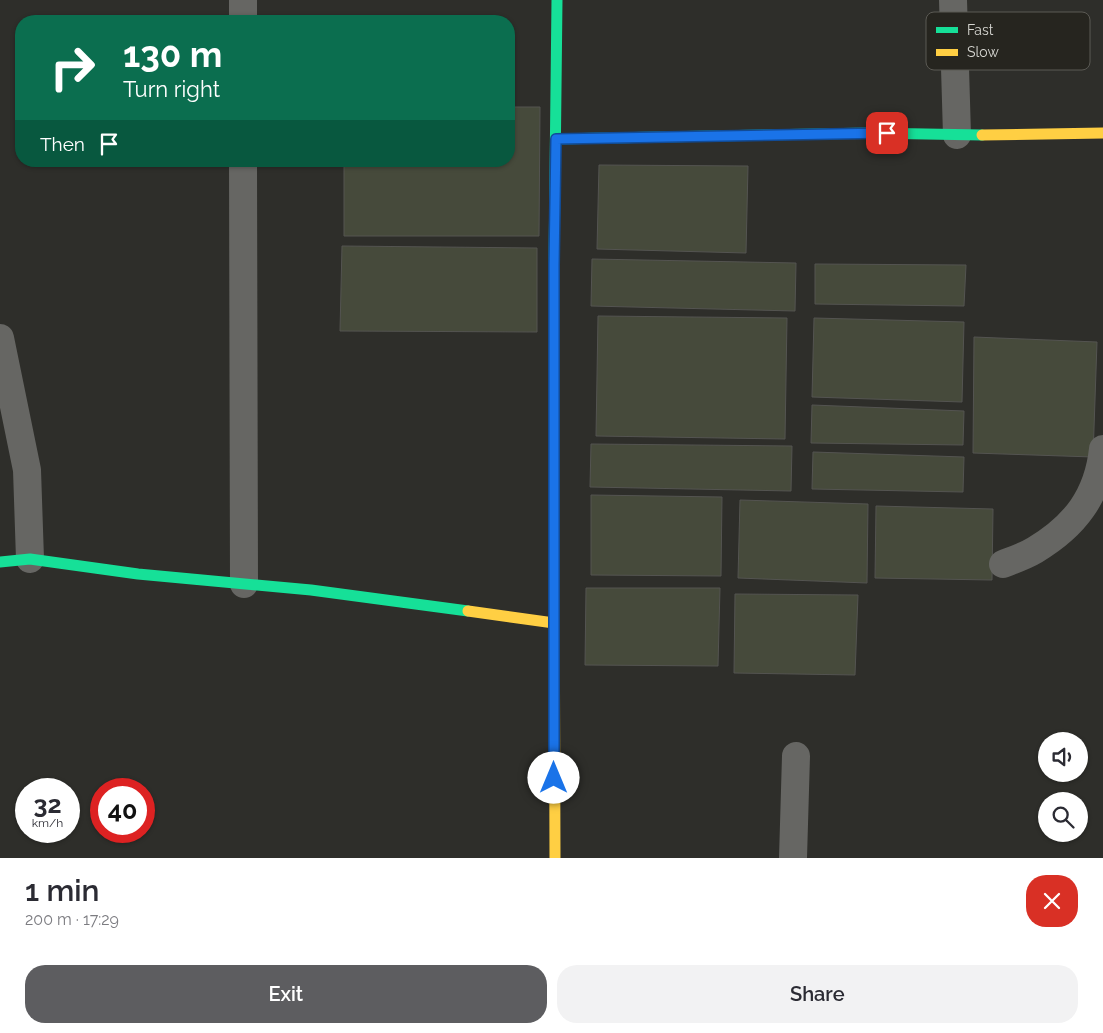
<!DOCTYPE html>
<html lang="en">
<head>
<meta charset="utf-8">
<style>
  body { margin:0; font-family:Raleway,sans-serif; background:#f2f2f3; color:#2b2b33; height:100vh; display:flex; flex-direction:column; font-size:19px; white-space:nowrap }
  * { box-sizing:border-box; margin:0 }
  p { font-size:16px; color:#7c7c81 }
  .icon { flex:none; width:28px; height:28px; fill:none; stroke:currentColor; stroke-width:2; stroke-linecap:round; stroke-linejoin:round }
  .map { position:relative; height:858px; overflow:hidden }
  .sheet { display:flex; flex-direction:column; background:#fff; flex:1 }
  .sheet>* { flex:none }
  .banner { position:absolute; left:15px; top:15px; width:500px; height:152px; border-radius:20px; box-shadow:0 1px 4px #0004; background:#0b6e4f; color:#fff; overflow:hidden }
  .fabs { position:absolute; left:1038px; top:732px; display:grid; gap:10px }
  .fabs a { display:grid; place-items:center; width:50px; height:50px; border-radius:50%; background:#fff; box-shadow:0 1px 4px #0004; font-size:25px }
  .speed { position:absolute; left:15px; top:778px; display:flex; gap:10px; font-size:25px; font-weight:700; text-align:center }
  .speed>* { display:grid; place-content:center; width:65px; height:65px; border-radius:50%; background:#fff; box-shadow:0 1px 4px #0004; line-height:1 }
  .speed small { font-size:12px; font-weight:400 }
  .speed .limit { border:8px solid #d22; background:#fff; color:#111 }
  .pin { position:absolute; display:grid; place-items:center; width:42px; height:42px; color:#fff; margin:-21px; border-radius:10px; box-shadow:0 2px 8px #0006 }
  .me { position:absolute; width:55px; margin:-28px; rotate:0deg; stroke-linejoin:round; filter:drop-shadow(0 0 4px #0008) }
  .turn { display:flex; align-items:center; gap:18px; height:105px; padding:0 25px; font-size:22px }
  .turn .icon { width:65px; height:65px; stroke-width:2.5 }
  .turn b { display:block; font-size:35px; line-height:42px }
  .then { display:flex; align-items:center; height:48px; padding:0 25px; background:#0003; gap:10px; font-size:19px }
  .round { display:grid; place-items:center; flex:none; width:52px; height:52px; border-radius:20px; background:#f2f2f3 }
  .summary { display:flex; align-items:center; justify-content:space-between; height:85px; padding:0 25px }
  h1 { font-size:30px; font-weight:600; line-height:38px }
  .cta { display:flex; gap:10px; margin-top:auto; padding:10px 25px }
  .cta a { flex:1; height:58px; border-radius:20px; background:#5d5d60; color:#fff; font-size:20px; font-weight:600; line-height:58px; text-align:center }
  .cta a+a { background:#f2f2f3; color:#2b2b33 }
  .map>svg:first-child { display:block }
  .building { fill:#464a3b; stroke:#545451 }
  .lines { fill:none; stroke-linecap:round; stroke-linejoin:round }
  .street { stroke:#666663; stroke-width:28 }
  .fast { stroke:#16e098; stroke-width:11 }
  .slow { stroke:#ffcf43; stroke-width:11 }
  .route-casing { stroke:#114b97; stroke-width:12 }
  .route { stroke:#1a73e8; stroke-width:9 }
  .key { fill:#26251f; stroke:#5b5a54; stroke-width:1 }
  .key-label { font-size:14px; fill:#d6d6d1 }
</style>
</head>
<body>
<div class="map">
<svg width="1103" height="858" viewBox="0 0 1103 858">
  <rect width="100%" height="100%" fill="#2e2e2a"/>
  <g class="building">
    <path d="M509 107H540L539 236H344V161H509Z"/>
    <path d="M599 165 748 166 746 253 597 249Z"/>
    <path d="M342 246 537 248V332L340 331Z"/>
    <path d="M592 259 796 263 795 311 591 306Z"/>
    <path d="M815 264 966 265 964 306 815 304Z"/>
    <path d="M598 316 787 318 785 439 596 436Z"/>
    <path d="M814 318 964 322 962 402 812 397Z"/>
    <path d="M974 337 1097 342 1093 457 973 453Z"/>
    <path d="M812 405 964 411 963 445 811 443Z"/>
    <path d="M591 444 792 446 791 491 590 487Z"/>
    <path d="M813 452 964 457 963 492 812 489Z"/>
    <path d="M591 495 722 497 721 576 591 575Z"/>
    <path d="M740 500 868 504 867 583 738 578Z"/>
    <path d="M876 506 993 509 992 580 875 578Z"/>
    <path d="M586 588H720L718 666 585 665Z"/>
    <path d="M735 594 858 595 855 675 734 673Z"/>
  </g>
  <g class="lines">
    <g class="street">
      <path d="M243 0V21"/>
      <path d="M953 0 957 135"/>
      <path d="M243 161 244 584"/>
      <path d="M0 338 27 470 30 559"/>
      <path d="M1003 564C1013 560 1025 556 1035 550 1075 526 1098 496 1103 449"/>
      <path d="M793 858 796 756"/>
    </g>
    <g class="fast">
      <path d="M556 139 870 133 982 135"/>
      <path d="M554 519V265L557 0"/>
      <path d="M0 562 30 559 138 574 311 590 468 611"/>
    </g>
    <g class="slow">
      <path d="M982 135 1103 133"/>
      <path d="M554 519 555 858"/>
      <path d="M468 611 554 623"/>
    </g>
  </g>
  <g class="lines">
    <defs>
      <path id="route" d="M554 778V265L556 139 887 133"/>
    </defs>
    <use href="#route" class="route-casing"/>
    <use href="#route" class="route"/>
  </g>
  <rect x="926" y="12" width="164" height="58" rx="8" class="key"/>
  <rect x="936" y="27" width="22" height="6" fill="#16e098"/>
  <rect x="936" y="49" width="22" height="7" fill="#ffcf43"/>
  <g class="key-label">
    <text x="967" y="35">Fast</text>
    <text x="967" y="57">Slow</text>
  </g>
</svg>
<div class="fabs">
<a><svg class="icon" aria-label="sound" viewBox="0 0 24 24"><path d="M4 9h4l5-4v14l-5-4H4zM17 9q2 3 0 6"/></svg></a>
<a><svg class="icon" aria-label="search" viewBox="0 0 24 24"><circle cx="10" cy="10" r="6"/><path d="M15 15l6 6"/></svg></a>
</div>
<div class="speed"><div>32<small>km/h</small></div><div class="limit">40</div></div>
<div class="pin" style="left:887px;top:133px;background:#d93025"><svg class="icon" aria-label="arrive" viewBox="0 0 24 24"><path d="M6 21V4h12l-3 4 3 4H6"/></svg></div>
<svg class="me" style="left:554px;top:778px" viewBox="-20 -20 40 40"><circle r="19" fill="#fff"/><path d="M0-13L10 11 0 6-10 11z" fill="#1a73e8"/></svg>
<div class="banner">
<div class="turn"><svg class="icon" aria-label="right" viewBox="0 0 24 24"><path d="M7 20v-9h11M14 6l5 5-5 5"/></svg><div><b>130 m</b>Turn right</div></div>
<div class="then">Then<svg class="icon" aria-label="arrive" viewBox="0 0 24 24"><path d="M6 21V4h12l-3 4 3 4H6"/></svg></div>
</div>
</div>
<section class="sheet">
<div class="summary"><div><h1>1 min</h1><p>200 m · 17:29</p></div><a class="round" style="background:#d93025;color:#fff"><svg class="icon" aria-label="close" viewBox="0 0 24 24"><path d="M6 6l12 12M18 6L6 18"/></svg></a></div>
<div class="cta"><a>Exit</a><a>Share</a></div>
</section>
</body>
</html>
